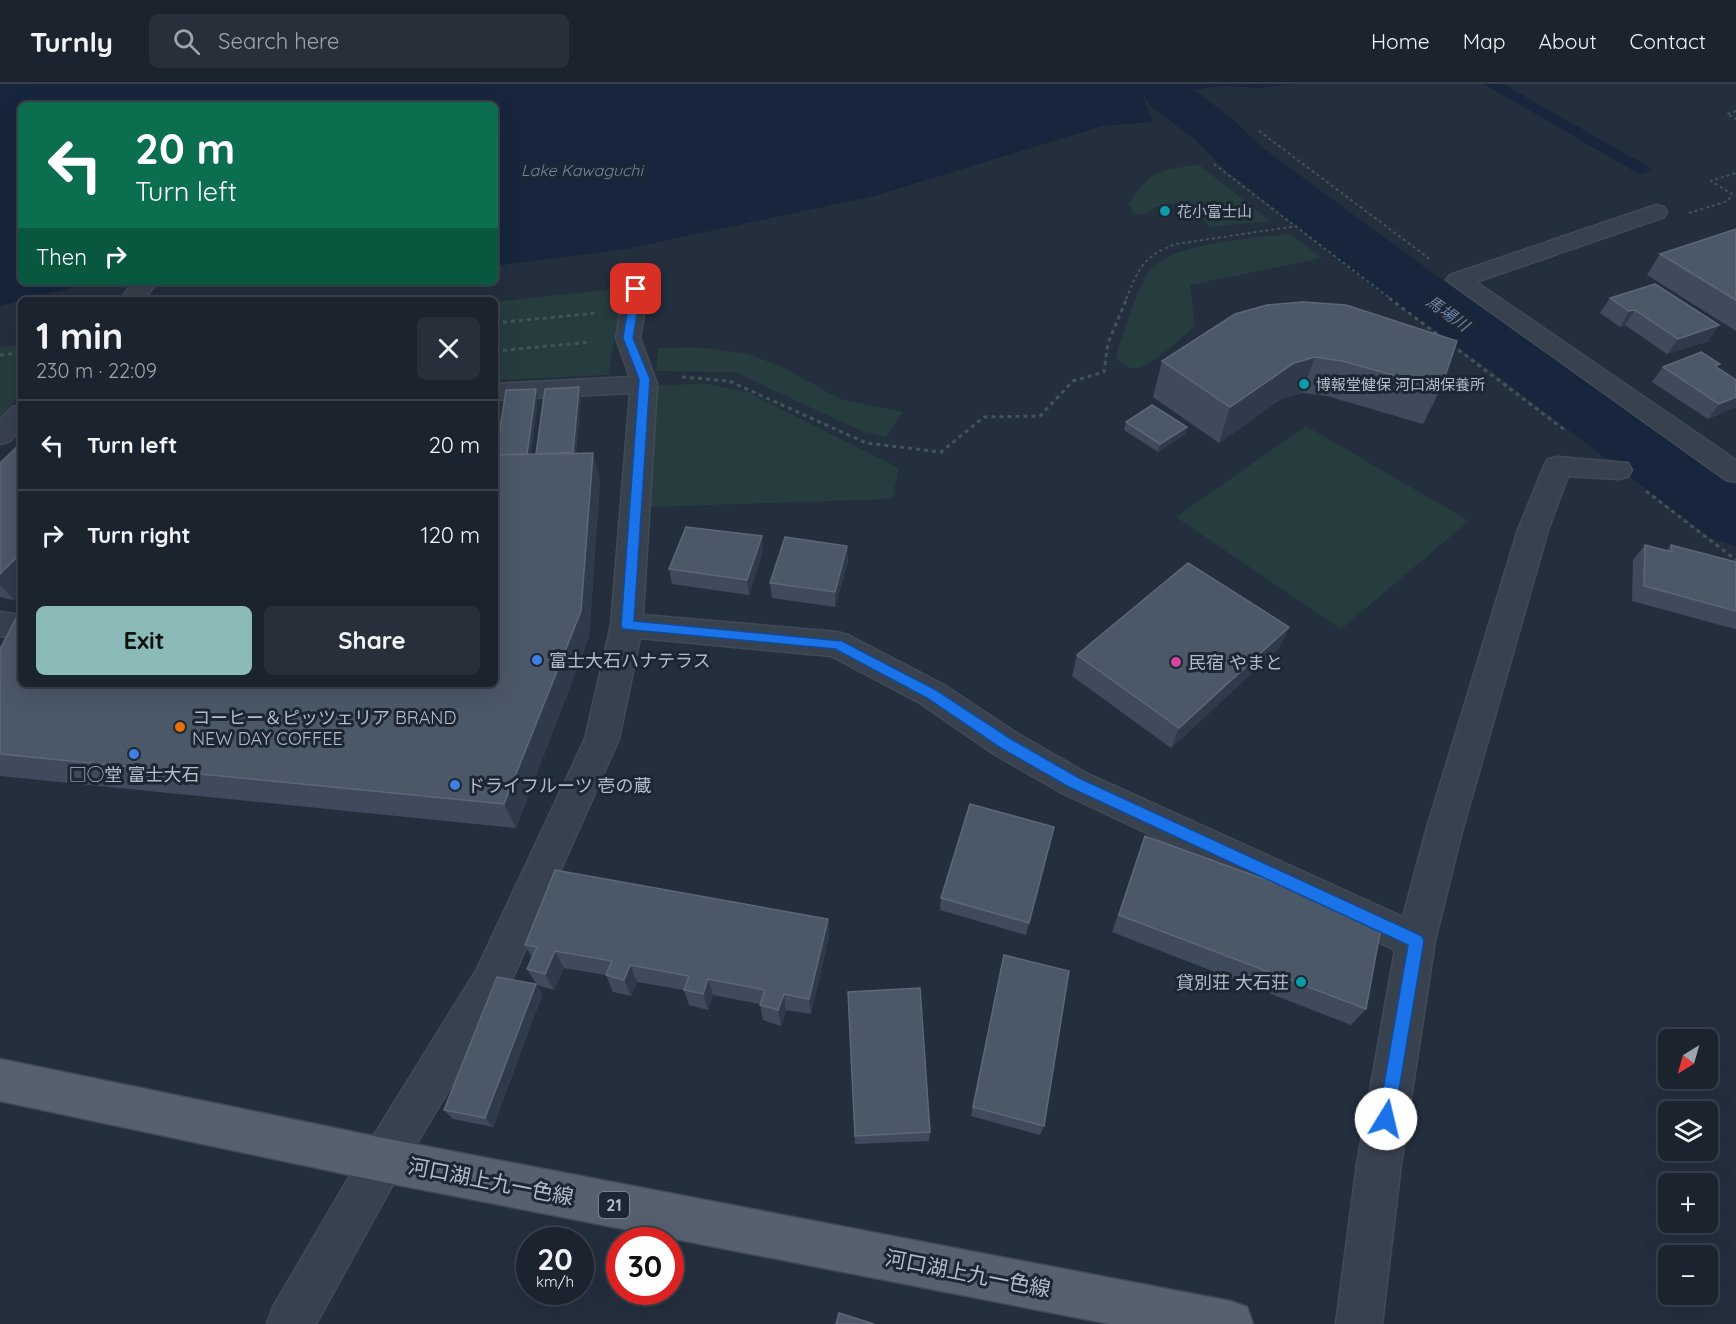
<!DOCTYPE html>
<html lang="en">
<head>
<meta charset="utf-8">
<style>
  body { margin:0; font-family:Quicksand,"Noto Sans JP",sans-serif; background:#282f3a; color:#f1f3f6; height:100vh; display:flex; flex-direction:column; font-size:22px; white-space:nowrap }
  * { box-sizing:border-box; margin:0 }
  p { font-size:20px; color:#a0a4aa }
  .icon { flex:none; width:33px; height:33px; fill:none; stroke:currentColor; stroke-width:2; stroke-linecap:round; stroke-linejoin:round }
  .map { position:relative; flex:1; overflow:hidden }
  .details { position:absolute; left:18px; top:213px; width:480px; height:390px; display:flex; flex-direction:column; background:#1b232e; border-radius:9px; box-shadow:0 6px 24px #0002,0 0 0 2px #39404a }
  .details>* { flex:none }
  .banner { position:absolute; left:18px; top:18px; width:480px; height:183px; border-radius:9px; box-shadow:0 6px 24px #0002,0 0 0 2px #39404a; background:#0b6e4f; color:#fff; overflow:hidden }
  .needle { width:39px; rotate:217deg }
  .buttons { position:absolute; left:1658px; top:945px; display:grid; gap:12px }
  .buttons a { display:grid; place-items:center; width:60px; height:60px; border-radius:9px; background:#1b232e; box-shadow:0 6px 24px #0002,0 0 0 2px #39404a; font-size:30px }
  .speed { position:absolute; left:516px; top:1143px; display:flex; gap:12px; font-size:30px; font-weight:700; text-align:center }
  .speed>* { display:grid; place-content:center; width:78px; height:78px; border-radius:50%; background:#1b232e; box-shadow:0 6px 24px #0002,0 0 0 2px #39404a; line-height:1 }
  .speed small { font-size:15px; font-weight:400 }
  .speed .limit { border:9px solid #d22; background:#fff; color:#111 }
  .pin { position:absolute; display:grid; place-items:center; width:51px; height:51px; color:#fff; margin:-26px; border-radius:12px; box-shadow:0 3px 9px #0006 }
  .me { position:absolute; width:66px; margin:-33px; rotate:9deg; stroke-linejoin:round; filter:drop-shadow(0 0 4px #0008) }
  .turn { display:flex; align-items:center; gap:21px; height:126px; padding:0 18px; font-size:27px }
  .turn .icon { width:78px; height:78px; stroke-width:2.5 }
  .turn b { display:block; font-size:42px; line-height:51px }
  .then { display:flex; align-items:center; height:57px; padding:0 18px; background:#0003; gap:12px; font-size:22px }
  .round { display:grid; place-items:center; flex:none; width:63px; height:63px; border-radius:9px; background:#282f3a }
  .headline { display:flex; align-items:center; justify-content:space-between; height:102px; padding:0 18px }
  h1 { font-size:36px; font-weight:800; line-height:45px }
  .primary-button { display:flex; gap:12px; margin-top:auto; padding:12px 18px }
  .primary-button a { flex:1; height:69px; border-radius:9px; background:#8bbbb9; color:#111; font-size:24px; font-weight:800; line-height:69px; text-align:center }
  .primary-button a+a { background:#282f3a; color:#f1f3f6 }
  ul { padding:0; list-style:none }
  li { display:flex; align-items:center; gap:18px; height:90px; padding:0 18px; border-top:2px solid #39404a }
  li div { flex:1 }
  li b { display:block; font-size:22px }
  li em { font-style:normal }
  header { display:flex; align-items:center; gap:36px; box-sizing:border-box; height:84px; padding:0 30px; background:#1b232e; border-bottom:2px solid #39404a }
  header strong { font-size:28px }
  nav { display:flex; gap:33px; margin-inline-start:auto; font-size:21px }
  .search { width:420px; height:54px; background:#282f3a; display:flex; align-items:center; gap:15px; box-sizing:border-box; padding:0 21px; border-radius:9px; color:#a0a4aa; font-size:22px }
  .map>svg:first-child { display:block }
  .green { fill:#263c3f }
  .water { fill:#17263c }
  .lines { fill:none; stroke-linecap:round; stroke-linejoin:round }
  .river { fill:#17263c; fill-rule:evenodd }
  .minor-casing { stroke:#414a57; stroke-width:3 }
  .major-casing { stroke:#414a57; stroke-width:3 }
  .path-far1 { stroke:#3f5557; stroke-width:2; stroke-dasharray:3 3; stroke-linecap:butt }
  .path { stroke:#3f5557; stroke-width:3; stroke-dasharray:4 4; stroke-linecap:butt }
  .minor { fill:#38414e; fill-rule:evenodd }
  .major { fill:#56606e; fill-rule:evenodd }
  .wall { fill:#3f4b5c }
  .shaded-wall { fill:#2f3b4b }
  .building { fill:#4b5868; stroke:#5c6777; stroke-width:1.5 }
  .route { fill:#1a73e8; stroke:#114b97; stroke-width:1.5 }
  .culture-dot { fill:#0f9aa8; stroke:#1d2633; stroke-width:2 }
  .shop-dot { fill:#3f7fe0; stroke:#1d2633; stroke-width:2 }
  .hotel-dot { fill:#d1479c; stroke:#1d2633; stroke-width:2 }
  .food-dot { fill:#e8710a; stroke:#1d2633; stroke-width:2 }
  .labels { text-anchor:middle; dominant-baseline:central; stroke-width:6; stroke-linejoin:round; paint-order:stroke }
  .far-poi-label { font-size:15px; fill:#b4bcc9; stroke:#1d2633; text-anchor:start }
  .far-water-label { font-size:16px; font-style:italic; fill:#6d86a8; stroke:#1d2633 }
  .shield { fill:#1d2633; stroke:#878f9c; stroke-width:1.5 }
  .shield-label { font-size:16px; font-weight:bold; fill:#b4bcc9 }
  .poi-label { font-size:18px; fill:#b4bcc9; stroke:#1d2633; text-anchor:start }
  .near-street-label { font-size:21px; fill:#b4bcc9; stroke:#1d2633 }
</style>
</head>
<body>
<header>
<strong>Turnly</strong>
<div class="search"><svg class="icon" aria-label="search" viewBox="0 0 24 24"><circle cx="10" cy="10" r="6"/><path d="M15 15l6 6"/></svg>Search here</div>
<nav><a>Home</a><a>Map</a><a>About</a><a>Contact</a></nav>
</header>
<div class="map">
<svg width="1736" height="1240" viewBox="0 0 1736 1240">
  <rect width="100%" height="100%" fill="#242f3e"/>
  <g class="green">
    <path d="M1198 80 1270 137 1210 143C1194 120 1167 111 1144 131L1134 129 1128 121C1149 85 1159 88 1198 80Z"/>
    <path d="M1290 150 1322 174 1190 201 1195 243C1181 253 1154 281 1137 284 1129 285 1122 280 1116 275L1118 264C1127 240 1134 213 1147 191 1165 158 1255 155 1290 150Z"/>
    <path d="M624 204 608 291 495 296V218Z"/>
    <path d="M21 261V310L0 333V263Z"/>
    <path d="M697 263 748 270 782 283 840 315 903 328 886 353 861 347 735 288 656 287 658 264Z"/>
    <path d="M707 300 747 308 899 384 892 415 649 423 655 301Z"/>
    <path d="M1306 342 1469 437 1341 545 1176 433Z"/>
  </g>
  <g class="water">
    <path d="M0 0H1295L1260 4 1224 2 1143 12 1153 38 1103 42 874 112 626 165 495 182V21H21V198H94L0 222Z"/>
    <path d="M1484 0H1503L1654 86 1639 90Z"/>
  </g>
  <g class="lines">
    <path class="river" d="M1150 0H1186L1229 32 1264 65 1430 187 1540 261 1736 399V462L1710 454 1494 289 1386 213 1226 87 1193 54 1150 22 1143 11Z"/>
    <defs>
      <g id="minor">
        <path d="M1656 121 1664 123 1667 128 1664 133 1476 198 1736 376V398L1726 396 1446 196 1450 191Z"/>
        <path d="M133 198H157L144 216H120Z"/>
        <path d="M636 198 644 200 648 205 640 254 657 300 643 531 837 548 848 551 944 601 1018 650 1086 689 1403 833 1426 747 1518 446 1544 382 1548 375 1558 373 1628 379 1632 386 1628 393 1618 395 1568 392 1548 446 1462 747 1435 857 1401 1080 1382 1240H1336L1357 1080 1395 866 1062 709 994 670 920 619 831 572 640 554 619 655 505 911 398 1091 316 1240H267L273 1223 368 1061 477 885 585 655 611 541 630 309 495 316V300L630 293 616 254 624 205 628 200Z"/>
        <path d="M21 321V345L10 357 0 360V335L12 323Z"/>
        <path d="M0 528 21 531V555L0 552Z"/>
      </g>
      <path id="major" d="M0 975 383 1054 1230 1217 1247 1223 1253 1240H1110L383 1098 0 1017Z"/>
    </defs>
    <use href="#minor" class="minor-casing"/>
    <use href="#major" class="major-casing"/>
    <g class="path-far1">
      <path d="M1736 27 1727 30 1736 35"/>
      <path d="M1259 47 1431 176"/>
      <path d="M1214 80 1391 215"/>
      <path d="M1689 129 1728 117 1732 110 1711 97 1736 89"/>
      <path d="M1126 215C1139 184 1143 172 1176 160L1297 142"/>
    </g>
    <g class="path">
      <path d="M1389 214 1441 253"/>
      <path d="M495 239 596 229"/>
      <path d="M1452 261 1566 347"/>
      <path d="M495 267 591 258"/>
      <path d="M0 271 21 269"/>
      <path d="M682 293 729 297 866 359 941 368 984 333 1040 332 1073 297 1104 288 1108 259 1127 214"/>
      <path d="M1646 407 1736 476"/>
    </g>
    <use href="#minor" class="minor"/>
    <use href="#major" class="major"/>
  </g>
  <g class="wall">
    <path d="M1736 145V247L1647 191 1660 170Z"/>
    <path d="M1610 214 1709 257 1667 270 1625 241 1620 243 1600 229Z"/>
    <path d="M1235 230 1441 304 1423 340 1327 312 1302 309 1281 315 1219 359 1153 313 1162 277Z"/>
    <path d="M1663 283 1717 284 1736 323 1708 335 1652 298Z"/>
    <path d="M581 311 576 369 600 397 589 553 516 744 0 692V565L495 600 538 312 531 370H536Z"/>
    <path d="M1126 338 1187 343 1185 350 1158 368 1124 346Z"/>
    <path d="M21 359V509L14 516 0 513V379Z"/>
    <path d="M1645 461 1666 467 1671 461 1736 478V545H1735L1632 517 1633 476Z"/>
    <path d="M847 462 848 477 835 523 772 514 770 499Z"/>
    <path d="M763 467 749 511 672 500 669 485Z"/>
    <path d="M1289 543 1279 564 1171 664 1072 592 1077 571Z"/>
    <path d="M1054 743 1026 851 940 826 941 814Z"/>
    <path d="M1145 752 1366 925 1351 941 1112 848 1138 771Z"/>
    <path d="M828 835 829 852 811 930 786 926 781 942 763 936 760 920 713 911 708 926 689 921 684 906 637 898 631 912 613 908 606 891 564 884 554 906 537 901 527 885 532 874 525 861Z"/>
    <path d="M1001 883 1044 1042 1040 1051 971 1032Z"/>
    <path d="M536 900 542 911 493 1043 453 1035 444 1026Z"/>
    <path d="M848 908 930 1048 929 1057 855 1060Z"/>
  </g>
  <g class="shaded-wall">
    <path d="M1635 226 1625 241 1620 243 1629 227Z"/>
    <path d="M1719 241 1709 257 1667 270 1678 255Z"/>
    <path d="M1315 273 1302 309 1281 315 1219 359 1230 323 1294 279Z"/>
    <path d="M579 303 581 311 575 376 573 368Z"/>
    <path d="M536 305 538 312 530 378 527 370Z"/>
    <path d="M1736 313V323L1708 335 1719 320Z"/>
    <path d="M1187 343 1185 350 1158 368 1160 360Z"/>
    <path d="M593 369 600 397 589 553 516 744 504 720Z"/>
    <path d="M762 452 763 467 749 511 747 496Z"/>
    <path d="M847 462 848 477 835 523V508Z"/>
    <path d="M21 469V509L14 516 0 501V490Z"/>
    <path d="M1289 543 1279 564 1171 664 1179 644Z"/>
    <path d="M828 835 829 852 811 930 809 915Z"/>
    <path d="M555 867 564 884 554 906 545 890Z"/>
    <path d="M630 881 637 898 631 912 624 896Z"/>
    <path d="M708 895 713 911 708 926 703 910Z"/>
    <path d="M536 900 542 911 493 1043 485 1034Z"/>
    <path d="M784 910 786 926 781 942 778 926Z"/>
  </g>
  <g class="building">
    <path d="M1736 145V216L1660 170Z"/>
    <path d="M1655 200 1719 241 1678 255 1635 226 1629 227 1610 214Z"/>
    <path d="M1303 218 1346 221 1457 257 1441 304 1342 277 1315 273 1294 279 1230 323 1162 277 1235 230 1267 221Z"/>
    <path d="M1701 268 1720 280 1715 282 1736 296V313L1719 320 1663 283Z"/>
    <path d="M579 303 573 368 536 370 545 305Z"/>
    <path d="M536 305 527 370 496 371 506 306Z"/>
    <path d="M1152 321 1187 343 1160 360 1126 338Z"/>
    <path d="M21 359V469L0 490V379Z"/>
    <path d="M593 369 581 527 504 720 0 670V565L18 531 21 532V600H495V371Z"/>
    <path d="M686 443 762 452 747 496 669 485Z"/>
    <path d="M785 453 847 462 835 508 770 499Z"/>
    <path d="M1645 461 1672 468 1671 461 1736 478V527L1644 502Z"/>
    <path d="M1188 479 1289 543 1179 644 1077 571Z"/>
    <path d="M970 720 1054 743 1029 839 941 814Z"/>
    <path d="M1145 752 1382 838 1366 925 1119 831Z"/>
    <path d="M555 786 828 835 809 915 784 910 778 926 760 921 765 906 708 895 703 910 684 906 689 892 630 881 624 896 606 891 612 877 555 867 545 890 527 885 537 863 525 861Z"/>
    <path d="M1004 871 1069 887 1044 1042 973 1023Z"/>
    <path d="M497 893 536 900 485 1034 444 1026Z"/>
    <path d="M920 904 930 1048 855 1052 848 908Z"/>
    <path d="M839 1229 874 1240H836Z"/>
  </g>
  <path class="route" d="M636 202 641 205 633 254 650 295 634 537 842 557 936 606 1011 655 1079 694 1422 852 1424 857 1393 1041 1386 1044 1380 1041 1378 1035 1408 861 1069 703 1001 664 927 614 835 565 623 545 621 542 639 295 623 254 631 205Z"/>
  <g class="culture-dot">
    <circle cx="1165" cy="127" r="6"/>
    <circle cx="1304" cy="300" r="6"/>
    <circle cx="1301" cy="898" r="6"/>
  </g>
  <g class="shop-dot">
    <circle cx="537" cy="576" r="6"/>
    <circle cx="134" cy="670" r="6"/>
    <circle cx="455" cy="701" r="6"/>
  </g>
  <circle class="hotel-dot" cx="1176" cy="578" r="6"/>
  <circle class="food-dot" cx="180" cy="643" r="6"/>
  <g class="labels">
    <g class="far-poi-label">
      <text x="1177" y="127">花小富士山</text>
      <text x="1316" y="300">博報堂健保 河口湖保養所</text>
    </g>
    <g class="far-water-label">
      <text x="582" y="86">Lake Kawaguchi</text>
      <text transform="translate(1448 229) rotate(36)">馬場川</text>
    </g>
    <rect class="shield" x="599" y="1108" width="30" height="26" rx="4.5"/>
    <g class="shield-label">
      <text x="614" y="1121">21</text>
    </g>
    <g class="poi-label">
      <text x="549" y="576">富士大石ハナテラス</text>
      <text x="1188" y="578">民宿 やまと</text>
      <text x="192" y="633">コーヒー＆ピッツェリア BRAND<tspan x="192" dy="21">NEW DAY COFFEE</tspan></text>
      <text x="134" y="690" text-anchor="middle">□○堂 富士大石</text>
      <text x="467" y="701">ドライフルーツ 壱の蔵</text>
      <text x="1289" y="898" text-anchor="end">貸別荘 大石荘</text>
    </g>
    <g class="near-street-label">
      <text transform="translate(491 1097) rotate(11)">河口湖上九一色線</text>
      <text transform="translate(968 1189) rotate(11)">河口湖上九一色線</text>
    </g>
  </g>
</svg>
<div class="buttons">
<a><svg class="needle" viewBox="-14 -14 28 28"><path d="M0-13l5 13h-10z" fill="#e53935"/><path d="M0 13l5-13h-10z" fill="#a0a4aa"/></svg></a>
<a><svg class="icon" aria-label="layers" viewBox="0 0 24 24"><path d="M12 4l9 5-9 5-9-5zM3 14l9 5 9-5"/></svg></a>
<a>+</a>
<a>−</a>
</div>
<div class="speed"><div>20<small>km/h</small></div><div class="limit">30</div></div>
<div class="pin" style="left:636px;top:205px;background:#d93025"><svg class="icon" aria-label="arrive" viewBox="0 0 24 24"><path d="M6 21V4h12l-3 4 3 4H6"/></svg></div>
<svg class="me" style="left:1386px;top:1035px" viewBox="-20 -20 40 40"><circle r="19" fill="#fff"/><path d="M0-13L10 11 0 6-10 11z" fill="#1a73e8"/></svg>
<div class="banner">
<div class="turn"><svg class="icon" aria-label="left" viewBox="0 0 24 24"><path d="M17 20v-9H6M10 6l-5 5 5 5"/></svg><div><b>20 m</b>Turn left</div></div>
<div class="then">Then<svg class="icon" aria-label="right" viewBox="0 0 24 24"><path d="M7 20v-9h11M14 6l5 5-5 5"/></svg></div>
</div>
<section class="details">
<div class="headline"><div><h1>1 min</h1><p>230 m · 22:09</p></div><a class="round"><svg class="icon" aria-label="close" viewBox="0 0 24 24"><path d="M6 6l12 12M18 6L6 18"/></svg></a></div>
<ul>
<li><svg class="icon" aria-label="left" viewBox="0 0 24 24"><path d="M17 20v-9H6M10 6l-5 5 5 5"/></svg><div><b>Turn left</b></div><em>20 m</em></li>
<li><svg class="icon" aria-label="right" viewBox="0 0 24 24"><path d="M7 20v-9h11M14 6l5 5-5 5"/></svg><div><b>Turn right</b></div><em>120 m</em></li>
</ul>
<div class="primary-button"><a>Exit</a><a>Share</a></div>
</section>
</div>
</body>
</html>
